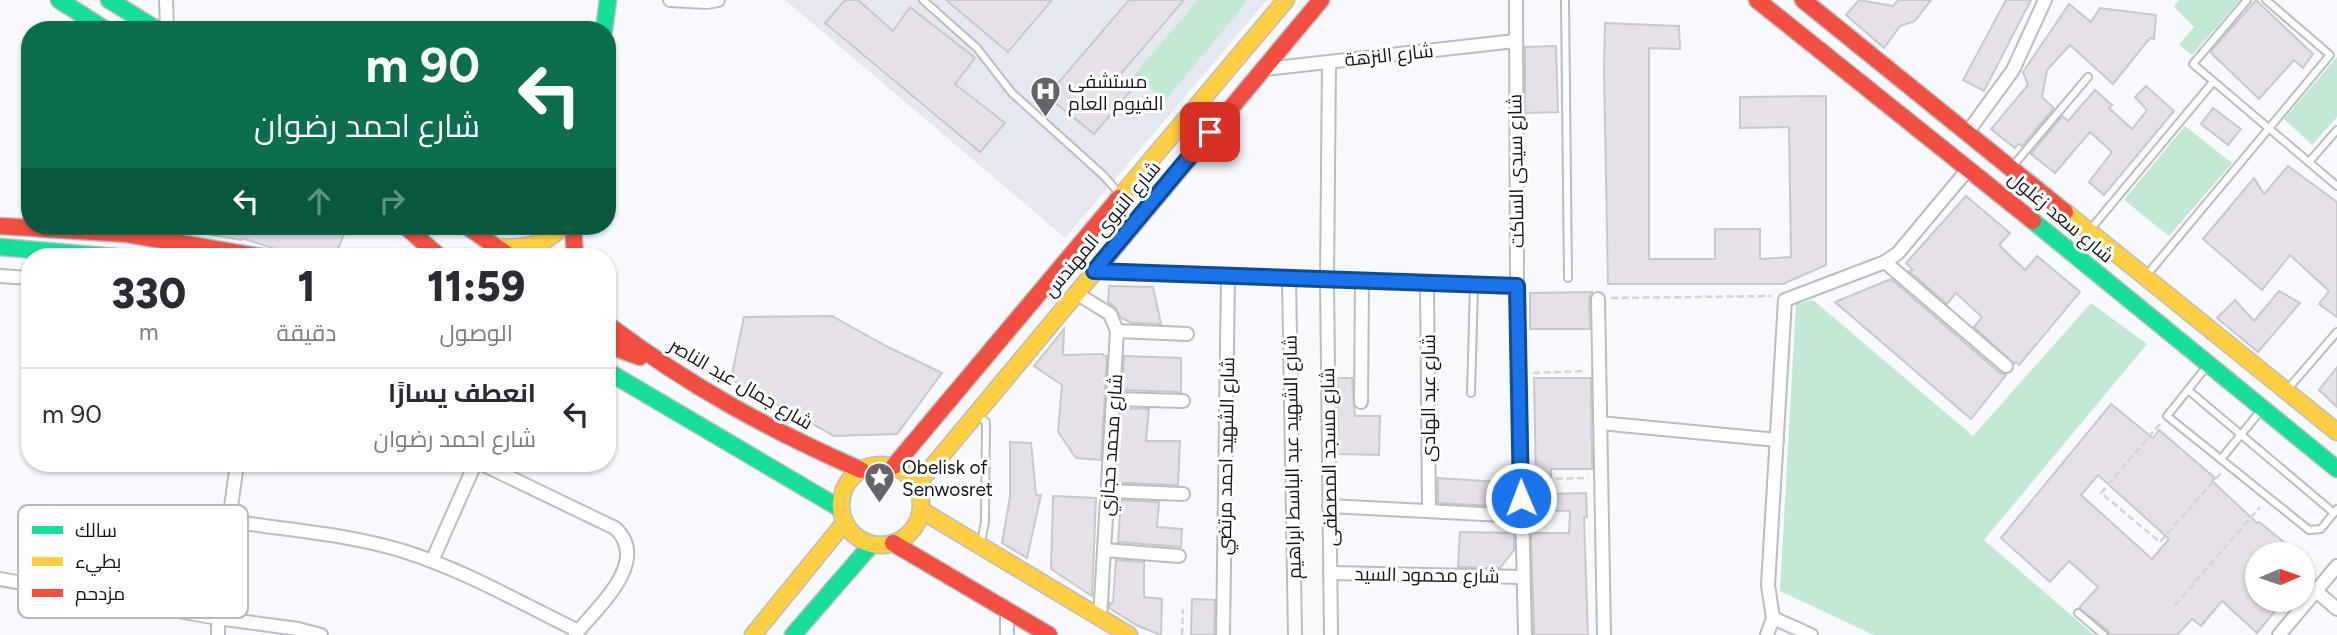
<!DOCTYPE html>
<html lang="ar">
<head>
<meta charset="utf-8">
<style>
  body { margin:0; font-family:Figtree,Cairo,sans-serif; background:#f2f2f3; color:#2b2b33; direction:rtl; height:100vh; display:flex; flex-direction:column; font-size:26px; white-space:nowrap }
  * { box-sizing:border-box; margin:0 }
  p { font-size:23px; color:#7c7c81 }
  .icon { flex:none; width:38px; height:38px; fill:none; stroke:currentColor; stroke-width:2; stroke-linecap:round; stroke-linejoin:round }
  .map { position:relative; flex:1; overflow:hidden; direction:ltr }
  .panel { position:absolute; left:21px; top:248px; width:595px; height:224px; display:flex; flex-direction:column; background:#fff; border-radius:28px; box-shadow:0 2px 5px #0004; direction:rtl }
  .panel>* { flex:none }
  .top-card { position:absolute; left:21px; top:21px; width:595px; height:214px; border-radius:28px; box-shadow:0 2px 5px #0004; direction:rtl; background:#0b6e4f; color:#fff; overflow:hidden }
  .needle { width:46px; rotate:88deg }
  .controls { position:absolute; left:2245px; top:542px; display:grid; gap:14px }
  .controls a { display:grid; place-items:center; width:70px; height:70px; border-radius:50%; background:#fff; box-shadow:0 2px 5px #0004; font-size:35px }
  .pin { position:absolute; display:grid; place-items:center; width:60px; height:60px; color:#fff; margin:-30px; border-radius:14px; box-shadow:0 4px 10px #0006 }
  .me { position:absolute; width:77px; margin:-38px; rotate:359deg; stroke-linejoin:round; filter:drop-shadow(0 0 5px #0008) }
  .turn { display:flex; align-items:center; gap:24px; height:147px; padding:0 21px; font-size:32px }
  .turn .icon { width:91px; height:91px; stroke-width:2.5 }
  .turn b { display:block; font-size:49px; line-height:60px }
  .lanes { display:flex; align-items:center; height:66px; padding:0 21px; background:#0003; justify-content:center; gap:35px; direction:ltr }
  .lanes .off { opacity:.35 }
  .eta { display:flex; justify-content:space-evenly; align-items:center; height:119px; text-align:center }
  .eta b { font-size:42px; font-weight:800; line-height:49px }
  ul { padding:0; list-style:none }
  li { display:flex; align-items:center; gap:21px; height:91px; padding:0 21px; border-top:2px solid #e1e1e2 }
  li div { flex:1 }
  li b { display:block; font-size:26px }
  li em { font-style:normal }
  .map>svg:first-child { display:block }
  .built { fill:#e4e9f1 }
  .green { fill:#c1e9d3 }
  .building { fill:#e6e0e8; stroke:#c9c9cb; stroke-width:2; fill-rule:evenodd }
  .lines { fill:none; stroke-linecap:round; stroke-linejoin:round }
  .lane-casing { stroke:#bcbdc0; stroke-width:10 }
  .street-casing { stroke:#bcbdc0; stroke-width:16 }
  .fast-casing { stroke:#bcbdc0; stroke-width:19 }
  .slow-casing { stroke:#bcbdc0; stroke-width:19 }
  .jam-casing { stroke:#bcbdc0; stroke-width:19 }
  .path { stroke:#d4d4d5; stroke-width:2.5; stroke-dasharray:7 3.5; stroke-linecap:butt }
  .lane { stroke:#fefeff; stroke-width:6 }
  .street { stroke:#fefeff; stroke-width:12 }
  .fast { stroke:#16e098; stroke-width:16 }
  .slow { stroke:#ffcf43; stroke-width:16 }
  .jam { stroke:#f24e42; stroke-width:16 }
  .route-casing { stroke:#114b97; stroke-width:18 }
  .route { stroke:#1a73e8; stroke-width:12 }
  .labels { text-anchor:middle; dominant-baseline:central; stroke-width:6; stroke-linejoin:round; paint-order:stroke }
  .street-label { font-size:19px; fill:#141618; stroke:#fff }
  .poi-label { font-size:19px; fill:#141618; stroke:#fff; text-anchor:start }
  .key { fill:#fff; stroke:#b8b9ba; stroke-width:2 }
  .key-label { font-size:19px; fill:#141618 }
</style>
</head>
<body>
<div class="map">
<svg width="2337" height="635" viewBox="0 0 2337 635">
  <rect width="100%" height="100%" fill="#f7f9fc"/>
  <path class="built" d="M785 0H1267L1065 238Z"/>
  <g class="green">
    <path d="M1198 0H1248L1165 101 1134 75Z"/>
    <path d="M2179 0H2240L2192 55 2179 45 2194 27 2174 7Z"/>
    <path d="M2337 57V117L2312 145 2284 119Z"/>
    <path d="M2185 126 2232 163 2169 236 2124 200Z"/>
    <path d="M1813 300 1973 436 2091 303 2147 344 1984 540 2094 635H1874L1780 591 1796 304Z"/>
  </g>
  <g class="building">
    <path d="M845 0H858L893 31 910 7 975 58 955 84 1005 123 980 152 825 23Z"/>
    <path d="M946 0H1052L1008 52Z"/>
    <path d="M1129 0H1184L1118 77 1133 88 1094 134 1047 96Z"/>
    <path d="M1859 0 1893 6 1898 0H1931L1915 21 1900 26 1884 48 1846 15Z"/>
    <path d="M2006 0H2031L1984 91 1963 80Z"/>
    <path d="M2256 0 2313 54 2303 68 2294 60 2259 99 2210 52Z"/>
    <path d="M2069 4 2091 22 2100 8 2156 15 2154 39 2150 38 2113 84 2070 45 2047 70 2042 97 2054 108 2022 146 2018 144 2015 148 1991 129 2028 85 2023 72Z"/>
    <path d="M1605 23 1679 26 1680 49 1649 48V259H1715V229H1760V259L1791 257 1789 127 1740 128V97L1826 96V265L1783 284H1608L1604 71Z"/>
    <path d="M1556 46 1558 112 1525 113V47Z"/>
    <path d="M2146 86 2174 111 2104 195 2089 182 2112 152 2090 132 2055 173 2031 154 2062 116 2068 121 2095 90 2112 105 2109 108 2132 129 2147 110 2135 97Z"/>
    <path d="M2213 108 2241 129 2228 145 2201 124Z"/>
    <path d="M2288 166 2337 202V317L2319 304 2329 291 2290 255 2262 290 2203 239 2254 178 2264 194Z"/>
    <path d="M1966 196 2010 233 1999 245 2025 270 2037 256 2080 292 2019 365 2016 362 2014 364 1974 327 1982 317 1956 293 1947 304 1909 271 1913 270 1906 263Z"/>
    <path d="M204 226H347L335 257H300L242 238 241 240 201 233Z"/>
    <path d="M1891 279 2000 373 2006 375 1971 419 1835 302Z"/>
    <path d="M1109 286 1153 287 1161 324 1132 323 1121 318 1115 307 1108 302Z"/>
    <path d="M2279 291 2300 303 2258 352 2217 318 2235 300 2254 321Z"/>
    <path d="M1592 292 1589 299 1590 329H1530V293Z"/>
    <path d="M832 316 886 346 942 373 897 434 834 436 731 379 744 317Z"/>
    <path d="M1064 329 1063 355 1103 354V356H1107L1101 460 1076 458 1058 432 1062 385 1034 366Z"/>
    <path d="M1124 356 1181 358V392L1122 390Z"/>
    <path d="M2337 367V407L2319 390Z"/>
    <path d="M1337 378H1352L1355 416H1380L1379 455 1338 454Z"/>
    <path d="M1534 378H1591L1592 469H1551V494L1586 493 1587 517H1584L1588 635H1534L1531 533H1569L1570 511 1531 510 1530 482H1536Z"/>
    <path d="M2111 404 2153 438 2159 430 2215 478 2212 481 2257 523 2259 522 2300 555H2258V600H2284L2257 633 2222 601 2201 626 2192 619 2177 635H2110L2108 631 2079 608 2098 587 2069 561 2050 582 2001 538ZM2098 475 2169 539 2152 559 2081 495Z"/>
    <path d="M1121 408 1149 409 1146 441H1180L1178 485 1122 483 1117 480Z"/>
    <path d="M1010 442 1031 443 1036 495H1041L1027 558 1002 543 1010 497Z"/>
    <path d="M1438 478 1513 483V507L1438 503Z"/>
    <path d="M1053 496 1096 498 1092 596 1051 569Z"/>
    <path d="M1121 500 1159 502 1157 527 1182 529 1181 547 1118 542Z"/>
    <path d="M1460 532 1514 533V550L1500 568 1458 567Z"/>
    <path d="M1116 560 1144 562V597L1162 599 1161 635 1138 626 1109 608 1110 603H1113Z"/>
    <path d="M1192 599 1215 600 1214 635H1191Z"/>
  </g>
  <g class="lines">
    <defs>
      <g id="lane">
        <path d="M923 0 977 48 1012 93 1104 176 1118 192"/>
        <path d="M1565 0 1568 278"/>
        <path d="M2247 0 2193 64 2337 186"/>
        <path d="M2309 162 2337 130"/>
        <path d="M2012 167 2088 77"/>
        <path d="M2089 231 2213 82"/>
        <path d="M2146 276 2330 55 2266 0"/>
        <path d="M2207 366 2167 416 2309 530 2321 529 2337 509"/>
        <path d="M2188 390 2334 513"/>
        <path d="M2287 390 2337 332"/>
        <path d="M1471 393 1474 285"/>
        <path d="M979 416 986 422 985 522 981 542"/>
        <path d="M2221 459 2262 409"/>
        <path d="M2078 613 2104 635"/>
      </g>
      <g id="street">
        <path d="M166 0 167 30"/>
        <path d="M670 0 707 2 718 0"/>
        <path d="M1516 0 1517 286 1525 635"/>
        <path d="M1329 62 1327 280 1331 635"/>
        <path d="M1265 69 1515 41"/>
        <path d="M1967 133 2013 70 2045 0"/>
        <path d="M1885 262 2006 366"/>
        <path d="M1094 271 1517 286"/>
        <path d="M0 276 30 278"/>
        <path d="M1289 278 1295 635"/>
        <path d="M1427 284 1429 511"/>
        <path d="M1076 293 1110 314 1117 331 1100 618"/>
        <path d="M1598 299 1604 635"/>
        <path d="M1117 331 1187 334"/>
        <path d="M1114 399 1183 401"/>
        <path d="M1361 402 1362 281"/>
        <path d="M1600 423 1777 440"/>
        <path d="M482 464 615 528C652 562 595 609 575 635"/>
        <path d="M1108 491 1183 494"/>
        <path d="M1329 506 1522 516"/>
        <path d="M230 521C286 530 349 534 403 551 464 570 521 603 578 631"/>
        <path d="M1104 550 1179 556"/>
        <path d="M432 561 475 464"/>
        <path d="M1330 573 1523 577"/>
        <path d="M0 579 217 618 298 629 321 635"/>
        <path d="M2316 591 2337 609"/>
        <path d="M1773 618 1768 585 1785 300 1885 262 1898 253 1969 168"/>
        <path d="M1773 618 1811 635"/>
        <path d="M218 635V600L237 464"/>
        <path d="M1007 635V611"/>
        <path d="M1223 635 1228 276"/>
        <path d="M1767 635 1773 618"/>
        <path d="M2279 635 2337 566"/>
      </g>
      <g id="fast">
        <path d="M59 0 106 30"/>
        <path d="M109 0 158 30"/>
        <path d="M604 30 608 0"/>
        <path d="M2033 221 2337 469"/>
        <path d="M0 247 115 257"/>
        <path d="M607 371 841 509"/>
        <path d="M793 635 872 544"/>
      </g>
      <g id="slow">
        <path d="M1119 198 1286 0"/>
        <path d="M2065 212 2337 432"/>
        <path d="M497 247C523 249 545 246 563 226"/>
        <circle cx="881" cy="505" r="40"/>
        <path d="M917 485 1131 228"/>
        <path d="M921 510 1129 635"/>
        <path d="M753 635 845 522"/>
      </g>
      <g id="jam">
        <path d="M1757 0 2033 221"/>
        <path d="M1803 0 2065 212"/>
        <path d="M0 226 126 234 263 257"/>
        <path d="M405 226 440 257"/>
        <path d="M466 226 511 257"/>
        <path d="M573 226 575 257"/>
        <path d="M1131 228 1321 0"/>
        <path d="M607 324C689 386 768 429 861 470"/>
        <path d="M607 345 640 357"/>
        <path d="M894 466 1119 198"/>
        <path d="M893 543 1049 635"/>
      </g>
    </defs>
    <use href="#lane" class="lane-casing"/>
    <use href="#street" class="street-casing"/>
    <use href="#fast" class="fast-casing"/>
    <use href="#slow" class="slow-casing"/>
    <use href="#jam" class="jam-casing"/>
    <g class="path">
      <path d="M1611 298 1772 296"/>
      <path d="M1533 373 1585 371"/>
      <path d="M2160 424 2101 493 2160 542 2221 473"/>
      <path d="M1535 479 1588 478"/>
      <path d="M2175 605 2260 507"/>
      <path d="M1182 635 1183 609"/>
    </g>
    <use href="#lane" class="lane"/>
    <use href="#street" class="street"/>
    <use href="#fast" class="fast"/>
    <use href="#slow" class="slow"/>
    <use href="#jam" class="jam"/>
  </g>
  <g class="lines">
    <defs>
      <path id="route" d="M1210 132 1094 271 1517 286 1521 498"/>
    </defs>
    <use href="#route" class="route-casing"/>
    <use href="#route" class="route"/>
  </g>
  <defs>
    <symbol id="hospital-pin" viewBox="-11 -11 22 30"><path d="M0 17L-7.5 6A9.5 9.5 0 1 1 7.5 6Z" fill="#636568" stroke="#fff"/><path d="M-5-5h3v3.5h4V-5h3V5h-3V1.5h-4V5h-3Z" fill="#fff"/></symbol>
    <symbol id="sight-pin" viewBox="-11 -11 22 30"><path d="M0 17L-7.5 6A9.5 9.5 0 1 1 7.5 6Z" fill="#636568" stroke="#fff"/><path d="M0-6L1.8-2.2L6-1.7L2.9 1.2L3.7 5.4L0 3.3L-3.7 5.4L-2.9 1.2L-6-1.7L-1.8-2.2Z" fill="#fff"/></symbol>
  </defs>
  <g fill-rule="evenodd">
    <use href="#hospital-pin" x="1028" y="74" width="35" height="47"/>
    <use href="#sight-pin" x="862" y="460" width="35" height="47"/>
  </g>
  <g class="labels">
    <g class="street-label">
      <text transform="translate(1389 55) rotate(-6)">شارع النزهة</text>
      <text transform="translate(1516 171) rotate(-91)">شارع سيدى الساكت</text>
      <text transform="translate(2061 217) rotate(40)">شارع سعد زغلول</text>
      <text transform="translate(1102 229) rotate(-50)">شارع النبوى المهندس</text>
      <text transform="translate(741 384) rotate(30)">شارع جمال عبد الناصر</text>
      <text transform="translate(1428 398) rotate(-90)">شارع عبد الهادى</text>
      <text transform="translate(1111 445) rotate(-86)">شارع محمد حجازي</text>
      <text transform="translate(1226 456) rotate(-89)">شارع الشهيد احمد مرتضي</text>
      <text transform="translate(1292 457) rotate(-91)">شارع الشهيد عبد الباسط ابراهيم</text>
      <text transform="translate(1329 457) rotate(-91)">شارع مسجد المصطفى</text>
      <text transform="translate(1427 575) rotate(1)">شارع محمود السيد</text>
    </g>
    <g class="poi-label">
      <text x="1068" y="81">مستشفى<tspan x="1068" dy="22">الفيوم العام</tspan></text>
      <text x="902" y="467">Obelisk of<tspan x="902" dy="22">Senwosret</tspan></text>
    </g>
  </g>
  <rect x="18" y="505" width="230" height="113" rx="10" class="key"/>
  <rect x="32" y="526" width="31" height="8" fill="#16e098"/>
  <rect x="32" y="557" width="31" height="9" fill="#ffcf43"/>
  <rect x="32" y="589" width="31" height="8" fill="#f24e42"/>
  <g class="key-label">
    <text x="75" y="537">سالك</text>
    <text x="75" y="568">بطيء</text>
    <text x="75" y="600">مزدحم</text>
  </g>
</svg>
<div class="controls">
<a><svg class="needle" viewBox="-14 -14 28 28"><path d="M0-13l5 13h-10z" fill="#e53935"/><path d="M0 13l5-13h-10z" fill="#7c7c81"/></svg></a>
</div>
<div class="pin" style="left:1210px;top:132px;background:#d93025"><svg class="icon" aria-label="arrive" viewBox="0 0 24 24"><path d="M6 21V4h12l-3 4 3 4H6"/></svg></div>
<svg class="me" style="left:1521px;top:498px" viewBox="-20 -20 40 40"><circle r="17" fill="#1a73e8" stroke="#fff" stroke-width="3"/><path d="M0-11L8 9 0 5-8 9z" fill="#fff"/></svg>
<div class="top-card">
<div class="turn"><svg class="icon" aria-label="left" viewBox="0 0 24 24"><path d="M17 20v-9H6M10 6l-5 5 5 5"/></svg><div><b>90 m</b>شارع احمد رضوان</div></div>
<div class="lanes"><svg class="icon" aria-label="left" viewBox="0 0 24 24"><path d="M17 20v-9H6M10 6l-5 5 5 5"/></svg><svg class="icon off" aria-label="ahead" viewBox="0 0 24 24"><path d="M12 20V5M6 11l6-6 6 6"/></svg><svg class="icon off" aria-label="right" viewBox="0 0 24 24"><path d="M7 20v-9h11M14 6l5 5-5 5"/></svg></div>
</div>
<section class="panel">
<div class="eta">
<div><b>11:59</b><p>الوصول</p></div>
<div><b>1</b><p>دقيقة</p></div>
<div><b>330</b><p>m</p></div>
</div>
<ul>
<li><svg class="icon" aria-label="left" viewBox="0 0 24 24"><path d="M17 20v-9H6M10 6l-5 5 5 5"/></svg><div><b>انعطف يسارًا</b><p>شارع احمد رضوان</p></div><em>90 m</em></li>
</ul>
</section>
</div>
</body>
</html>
